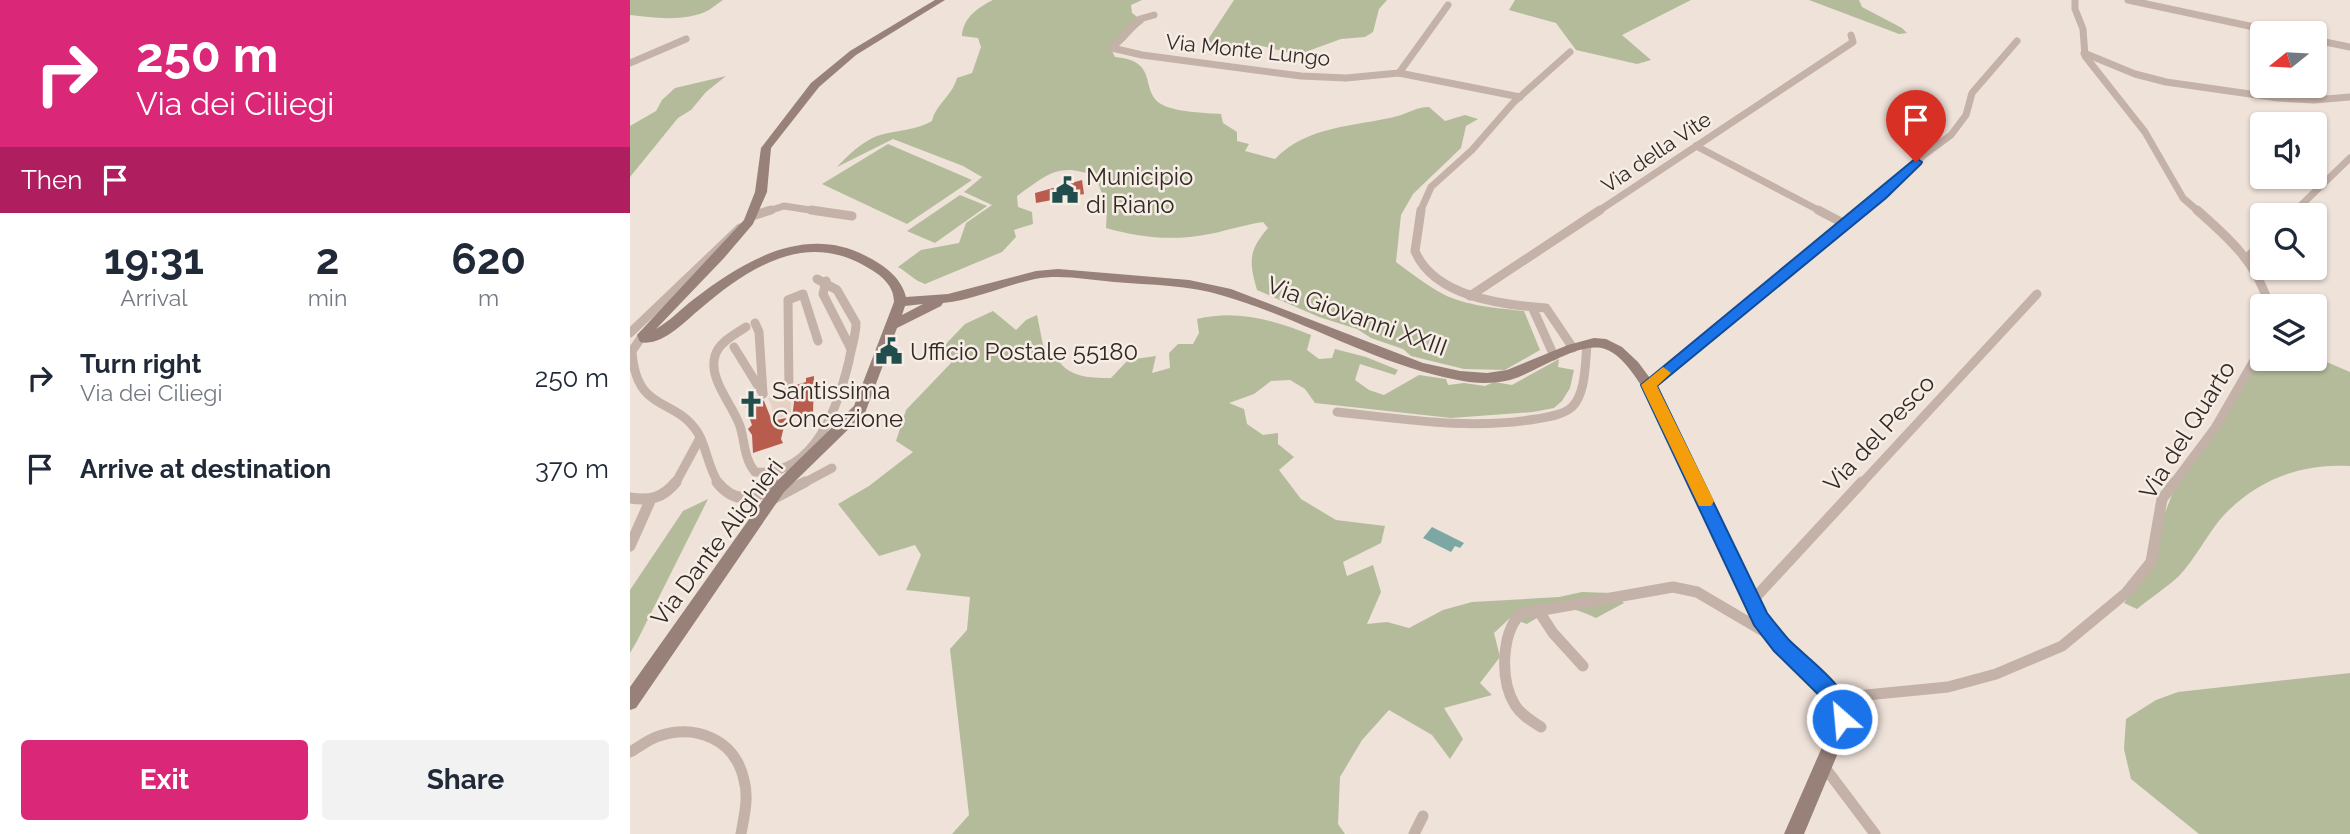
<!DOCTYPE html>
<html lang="en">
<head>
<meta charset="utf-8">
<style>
  body { margin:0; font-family:Raleway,sans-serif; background:#f2f2f3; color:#1f2937; height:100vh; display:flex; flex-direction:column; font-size:26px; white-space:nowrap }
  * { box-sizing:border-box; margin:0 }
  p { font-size:23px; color:#747a83 }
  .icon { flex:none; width:38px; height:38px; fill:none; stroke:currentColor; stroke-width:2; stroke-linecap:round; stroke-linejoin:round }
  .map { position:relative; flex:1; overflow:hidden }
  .drawer { display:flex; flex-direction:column; background:#fff; width:630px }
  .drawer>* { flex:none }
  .banner { background:#db2777; color:#fff; overflow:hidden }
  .needle { width:46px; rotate:252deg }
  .buttons { position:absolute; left:1620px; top:21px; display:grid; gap:14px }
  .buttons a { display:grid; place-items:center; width:77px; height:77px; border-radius:7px; background:#fff; box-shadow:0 2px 5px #0004; font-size:35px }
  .pin { position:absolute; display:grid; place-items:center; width:60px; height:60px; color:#fff; margin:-72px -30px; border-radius:50% 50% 50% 0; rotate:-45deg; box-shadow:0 0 7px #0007 }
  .pin .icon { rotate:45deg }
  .me { position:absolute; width:77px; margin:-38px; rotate:333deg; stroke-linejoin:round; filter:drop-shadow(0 0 5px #0008) }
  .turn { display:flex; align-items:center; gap:24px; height:147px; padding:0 21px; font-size:32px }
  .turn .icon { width:91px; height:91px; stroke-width:2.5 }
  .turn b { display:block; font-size:49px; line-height:60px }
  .then { display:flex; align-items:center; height:66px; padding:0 21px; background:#0003; gap:14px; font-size:26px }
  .eta { display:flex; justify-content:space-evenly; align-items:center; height:119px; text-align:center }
  .eta b { font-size:42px; font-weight:700; line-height:49px }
  .primary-button { display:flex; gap:14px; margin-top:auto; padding:14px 21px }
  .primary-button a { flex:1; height:80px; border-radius:7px; background:#db2777; color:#fff; font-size:28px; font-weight:700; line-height:80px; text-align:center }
  .primary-button a+a { background:#f2f2f3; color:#1f2937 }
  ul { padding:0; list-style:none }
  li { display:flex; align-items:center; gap:21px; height:91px; padding:0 21px }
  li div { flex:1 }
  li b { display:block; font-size:26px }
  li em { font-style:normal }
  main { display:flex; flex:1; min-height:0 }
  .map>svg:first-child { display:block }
  .green { fill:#b4bb9b }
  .plaza { fill:#e4d2c2 }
  .water { fill:#7ca7a5 }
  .building { fill:#b85c4e }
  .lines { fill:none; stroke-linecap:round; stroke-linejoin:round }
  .street-far2 { stroke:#c4b1a7; stroke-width:7 }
  .street-far1 { stroke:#c4b1a7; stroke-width:9 }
  .street { stroke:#c4b1a7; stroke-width:11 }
  .secondary { fill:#978179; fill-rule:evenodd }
  .route { fill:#1a73e8; stroke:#114b97; stroke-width:2 }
  .slow { fill:#f59e0b }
  .labels { text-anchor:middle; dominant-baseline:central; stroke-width:5; stroke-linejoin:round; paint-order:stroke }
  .far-street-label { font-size:21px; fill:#322927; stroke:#f6ede5 }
  .poi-label { font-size:24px; fill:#322927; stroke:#f6ede5; text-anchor:start }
  .street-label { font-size:24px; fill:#322927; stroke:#f6ede5 }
</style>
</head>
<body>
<main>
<section class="drawer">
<div class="banner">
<div class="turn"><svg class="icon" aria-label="right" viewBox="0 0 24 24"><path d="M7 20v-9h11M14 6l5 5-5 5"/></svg><div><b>250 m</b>Via dei Ciliegi</div></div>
<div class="then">Then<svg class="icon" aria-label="arrive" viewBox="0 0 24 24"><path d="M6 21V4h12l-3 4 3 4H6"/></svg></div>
</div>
<div class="eta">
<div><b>19:31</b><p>Arrival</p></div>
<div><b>2</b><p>min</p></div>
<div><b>620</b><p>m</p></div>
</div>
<ul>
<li><svg class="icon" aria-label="right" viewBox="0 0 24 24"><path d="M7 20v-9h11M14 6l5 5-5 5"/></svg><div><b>Turn right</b><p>Via dei Ciliegi</p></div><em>250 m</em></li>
<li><svg class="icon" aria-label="arrive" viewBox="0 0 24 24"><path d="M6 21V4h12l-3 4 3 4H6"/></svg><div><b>Arrive at destination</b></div><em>370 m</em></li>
</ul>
<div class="primary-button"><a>Exit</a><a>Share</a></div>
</section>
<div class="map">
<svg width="1720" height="834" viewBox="0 0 1720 834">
  <rect width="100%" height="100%" fill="#eee2d9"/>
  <g class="green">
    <path d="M0 0H93C88 3 84 7 79 10 56 22 24 18 0 15Z"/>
    <path d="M363 0H512L501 5 502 13 514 22C501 31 495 43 482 51L485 57C530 61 509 90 531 104 544 112 575 113 591 114L593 123 607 132V141L619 144 615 151 645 159C678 125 724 127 768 116 779 113 786 107 799 107L815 121 835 115 848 119 836 126 831 148 783 194 771 215 766 262C781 273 796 285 813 294 836 306 867 308 894 311L910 350 875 370 834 369 781 356 773 349 741 338 727 329 689 317 627 290C619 262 618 251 638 228L633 222C612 225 593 232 574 235 541 241 507 237 476 228L477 208 466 177C429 161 417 175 387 196L388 207 402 212 403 224 384 230 386 237 372 252 295 284C283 280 279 273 268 267L291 250 329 243 336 223 362 205 334 192 352 177 333 166 263 139 207 167C218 155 232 142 247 136 265 130 285 131 302 121 306 104 322 96 327 78L342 73 351 47 348 38 332 36C333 18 347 8 363 0Z"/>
    <path d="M604 0H757L749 9 743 32 735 37 711 39 667 55 632 46 590 49 579 43V38Z"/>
    <path d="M885 0H1061L992 35 1021 60 1007 64 946 50 926 23 879 10Z"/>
    <path d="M1179 0H1229L1232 7 1272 28 1277 33 1269 34Z"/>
    <path d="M96 76 76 92 61 110 48 118 0 177V126L26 111 32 100 45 88Z"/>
    <path d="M258 144 342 180 277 224 192 184Z"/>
    <path d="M330 195 357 206 305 243 277 231Z"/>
    <path d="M363 311 386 330 396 320 407 315 413 345C423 351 425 357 432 365 444 378 465 378 481 378L498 360 526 356 522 373 540 368 539 353 548 344H563L569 333 567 319C607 309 644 320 681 335L677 350 689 359 702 358 705 349 736 357 768 370 765 375 730 364 725 380 739 390 754 395 789 375 816 379 818 385 834 383 855 386 864 382 882 385 929 359 928 367 944 370 940 388 932 401 924 408 903 412 821 418 685 403 675 389 660 380 641 381 624 394 599 403 614 409 617 424 633 435 648 433V444L664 457 649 470 671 499 706 520 755 526 751 543 713 562 717 576 743 565 751 592 737 624 757 622 779 628 813 610 842 602 929 597 952 592 982 593 994 603 966 618C935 603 925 606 897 624L880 618 864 633 870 657 850 683 862 695 814 708 833 739 820 759 802 735 759 710 732 740 710 777 708 824 715 834H322L339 815 320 649 337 630 340 597 276 590 291 555 285 545 249 556 208 504 239 486 283 452 266 441 276 410 321 363 312 348 335 324Z"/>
    <path d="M1633 356V359L1685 357 1720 372V466C1672 463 1628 479 1594 515 1577 534 1566 558 1549 576 1536 588 1520 598 1507 609L1494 603 1522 568 1528 531 1543 492Z"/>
    <path d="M78 499 7 641 0 653V590L53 511Z"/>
    <path d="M1720 673V834H1569L1501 779 1494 749 1496 719 1526 700 1548 692Z"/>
  </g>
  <path class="plaza" d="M161 391V415L142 419V407L138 398Z"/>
  <path class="water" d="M802 527 834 543 830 548 825 546 821 552 793 538Z"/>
  <g class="building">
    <path d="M452 180 454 194 406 203 405 193Z"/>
    <path d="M184 376 183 414 162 419 166 385 176 382V378Z"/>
    <path d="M123 391 128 398 134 401 142 421 156 418 151 439 153 443 123 453 122 435 118 429 122 425 113 400Z"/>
  </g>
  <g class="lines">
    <g class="street-far2">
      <path d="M1445 0V9L1453 29 1455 56 1515 132 1553 198 1569 212"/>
      <path d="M1498 0 1652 33"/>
      <path d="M524 15 510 19 482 48 512 55 671 76 716 78 769 73 890 97"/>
      <path d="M1685 40 1720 47"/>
      <path d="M1454 53 1505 74 1536 82 1648 98 1684 100 1720 97"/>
      <path d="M0 63 56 39"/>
      <path d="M769 73 818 5"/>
      <path d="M1066 146 1192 212"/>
      <path d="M135 212 154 206 193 212"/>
      <path d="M790 212 801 187 842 150 883 103 940 52"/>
      <path d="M967 212 1223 42 1221 35"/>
      <path d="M1230 212 1294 155 1321 135 1336 115 1342 93 1387 41"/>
      <path d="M1664 212 1720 158"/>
    </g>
    <g class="street-far1">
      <path d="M181 210 222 216"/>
      <path d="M791 210 785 251C804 297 873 305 916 308L943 348"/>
      <path d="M1188 210 1215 224"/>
      <path d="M1567 210C1599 238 1628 264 1639 306"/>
      <path d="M1661 215 1666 210"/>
      <path d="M122 216 141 210"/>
      <path d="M1617 258 1633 242"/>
      <path d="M196 281 193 294 221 349"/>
      <path d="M840 296 970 210"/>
      <path d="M903 309 924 356"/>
      <path d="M125 323 129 332 133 394"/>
      <path d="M116 327C105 334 88 343 85 356 78 379 103 405 110 426 115 442 114 459 125 472 185 477 208 406 219 361 221 348 226 336 226 323L207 290 187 279"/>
      <path d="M0 333 110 228"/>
      <path d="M13 335 2 351C6 414 45 396 68 433 77 448 78 468 89 484"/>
      <path d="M104 347 133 394"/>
      <path d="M1019 385 1233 210"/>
      <path d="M159 391 158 300 173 294 188 341"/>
      <path d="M707 412C774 419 838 430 906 419 918 417 933 415 942 407 956 393 955 364 957 345"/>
      <path d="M45 484 70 438"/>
      <path d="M172 484 202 468"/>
      <path d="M1231 484 1407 294"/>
      <path d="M1543 484 1585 428 1633 345"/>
    </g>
    <g class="street">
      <path d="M87 482C106 506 125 499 148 485"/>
      <path d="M0 498C20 501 33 498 46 482"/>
      <path d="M143 499 175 482"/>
      <path d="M0 546 20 501"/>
      <path d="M1122 601 1232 482"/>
      <path d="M908 610 923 633 953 666"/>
      <path d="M1210 706 1236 695 1318 687 1366 674 1432 646 1496 593 1521 562 1532 499 1545 482"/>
      <path d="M911 727C902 721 891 715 885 705 870 681 871 635 890 614L1043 587 1067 592 1140 635"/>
      <path d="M0 752C9 747 19 739 29 736 66 724 105 739 114 780 119 798 114 816 111 834"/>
      <path d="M1193 765 1245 834"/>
      <path d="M784 834 793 816"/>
    </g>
    <path class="secondary" d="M305 0H315L226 55 189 87 141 148 137 192 123 224 94 258 26 329C40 321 51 309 64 299 113 261 175 224 236 256 254 265 271 277 276 297L318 294 406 271 428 269 559 280 601 289 793 363 830 371 857 373 877 370 938 345 964 338 976 339 992 347 1008 362 1031 393 1137 614 1153 635 1202 682 1216 700 1221 715 1218 729 1174 834H1154L1200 729 1202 710C1179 679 1148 655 1125 624L1020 399C1009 383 995 356 975 349 950 340 905 373 880 380 864 384 845 384 828 380 746 365 673 319 594 296 559 285 521 285 484 282 459 280 431 274 405 279 375 285 344 300 313 303L311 306 267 328 235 413 154 492 6 708 0 710V687L144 484 224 406 264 302C264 286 252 276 240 269 177 229 119 267 70 309 55 321 32 347 10 342L7 335 114 220 125 192 131 148 181 83 220 51ZM293 304 272 315 275 306Z"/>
  </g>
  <path class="route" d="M1286 158 1292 162 1291 164 1256 198 1027 386 1137 613C1144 622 1151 631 1158 639 1177 659 1232 695 1219 726L1212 728 1205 726 1198 704 1144 651 1124 625 1011 385Z"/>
  <path class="slow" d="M1033 367 1041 373 1027 386 1084 501 1081 506H1069L1011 385Z"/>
  <defs>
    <symbol id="civic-bare" viewBox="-9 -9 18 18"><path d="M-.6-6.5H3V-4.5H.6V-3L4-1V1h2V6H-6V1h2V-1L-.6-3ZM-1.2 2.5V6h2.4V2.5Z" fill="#214e4d" stroke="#f6ede5" stroke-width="2.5" paint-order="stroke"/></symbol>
    <symbol id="church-bare" viewBox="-9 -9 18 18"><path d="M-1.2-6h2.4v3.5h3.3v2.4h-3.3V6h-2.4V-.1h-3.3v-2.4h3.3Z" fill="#214e4d" stroke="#f6ede5" stroke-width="2.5" paint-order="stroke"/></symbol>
  </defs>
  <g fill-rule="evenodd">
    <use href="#civic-bare" x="416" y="171" width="38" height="38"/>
    <use href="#civic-bare" x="240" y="332" width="38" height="38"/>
    <use href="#church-bare" x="102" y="385" width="38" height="38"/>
  </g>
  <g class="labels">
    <g class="far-street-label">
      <text transform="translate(618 50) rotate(6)">Via Monte Lungo</text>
      <text transform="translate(1026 152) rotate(-34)">Via della Vite</text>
    </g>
    <g class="poi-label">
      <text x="456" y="176">Municipio<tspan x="456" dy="28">di Riano</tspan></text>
      <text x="280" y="351">Ufficio Postale 55180</text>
      <text x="142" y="390">Santissima<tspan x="142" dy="28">Concezione</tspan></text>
    </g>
    <g class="street-label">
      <text transform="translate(727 316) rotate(20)">Via Giovanni XXIII</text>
      <text transform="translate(1557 430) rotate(-58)">Via del Quarto</text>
      <text transform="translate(1249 433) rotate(-47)">Via del Pesco</text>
      <text transform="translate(87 542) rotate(-53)">Via Dante Alighieri</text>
    </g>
  </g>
</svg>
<div class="buttons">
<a><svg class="needle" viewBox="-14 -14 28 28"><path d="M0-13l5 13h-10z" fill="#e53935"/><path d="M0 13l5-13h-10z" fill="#747a83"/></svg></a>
<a><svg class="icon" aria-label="sound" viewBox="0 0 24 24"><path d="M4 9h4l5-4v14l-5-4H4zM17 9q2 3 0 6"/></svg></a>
<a><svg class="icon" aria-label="search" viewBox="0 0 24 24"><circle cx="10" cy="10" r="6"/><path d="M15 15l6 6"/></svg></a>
<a><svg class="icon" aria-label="layers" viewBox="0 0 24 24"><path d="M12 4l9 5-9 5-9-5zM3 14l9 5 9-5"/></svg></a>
</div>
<div class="pin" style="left:1286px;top:162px;background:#d93025"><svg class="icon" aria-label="arrive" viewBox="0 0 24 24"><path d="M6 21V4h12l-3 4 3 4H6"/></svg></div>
<svg class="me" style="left:1212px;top:719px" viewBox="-20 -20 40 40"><circle r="17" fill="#1a73e8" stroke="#fff" stroke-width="3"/><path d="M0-11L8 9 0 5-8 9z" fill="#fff"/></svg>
</div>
</main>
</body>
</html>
